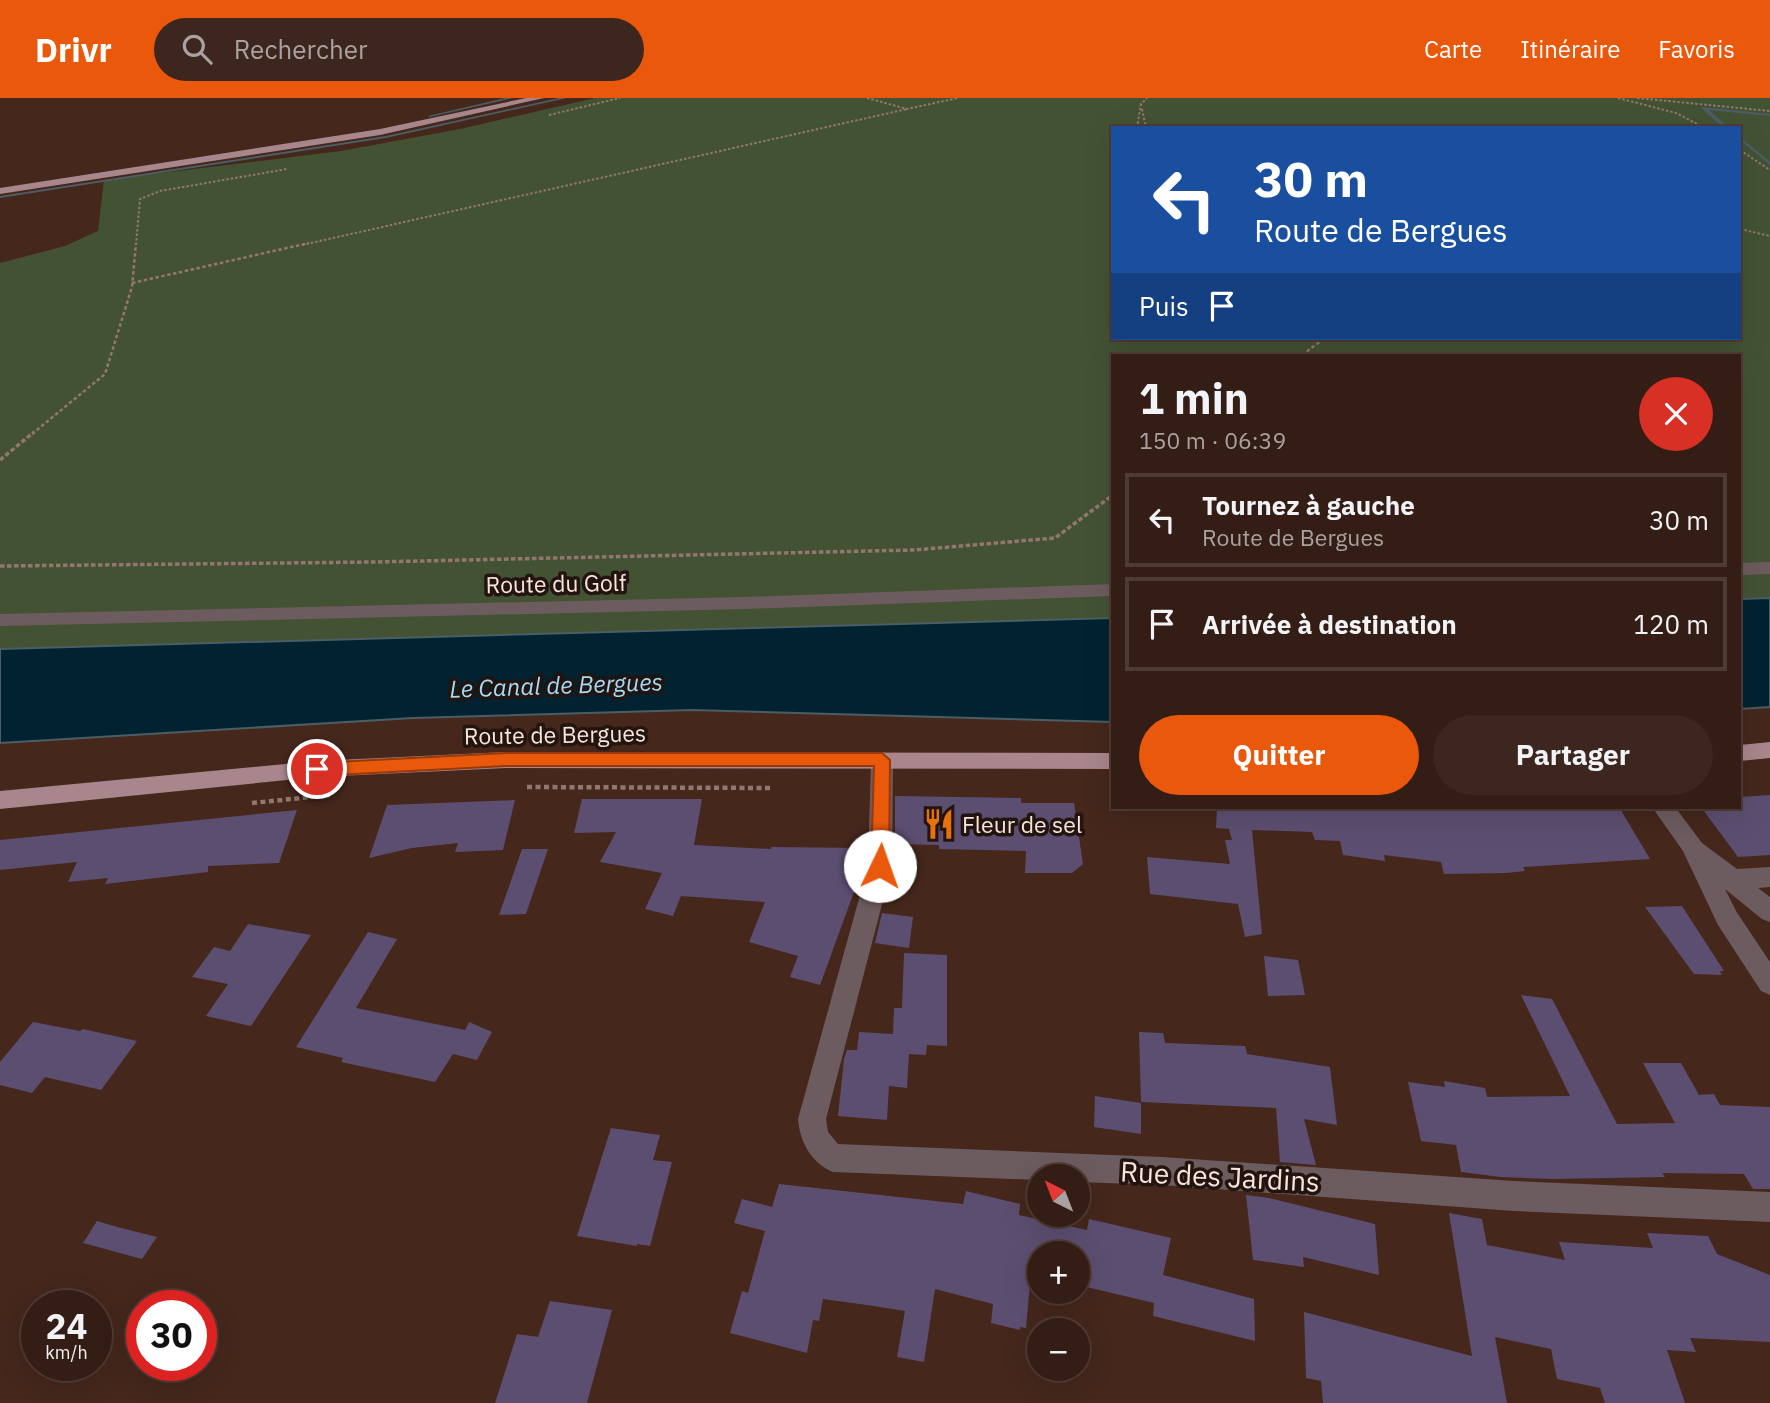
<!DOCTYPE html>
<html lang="fr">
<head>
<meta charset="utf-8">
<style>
  body { margin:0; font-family:"IBM Plex Sans",sans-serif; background:#3c261e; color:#f1f3f6; height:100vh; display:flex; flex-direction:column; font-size:26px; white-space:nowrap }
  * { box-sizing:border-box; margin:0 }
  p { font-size:23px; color:#a9a2a0 }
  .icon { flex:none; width:38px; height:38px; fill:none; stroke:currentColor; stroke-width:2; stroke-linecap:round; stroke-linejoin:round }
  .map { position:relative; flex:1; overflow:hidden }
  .panel { position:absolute; left:1111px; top:256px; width:630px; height:455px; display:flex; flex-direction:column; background:#341d15; border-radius:0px; box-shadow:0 7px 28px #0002,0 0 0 2px #4e3b34 }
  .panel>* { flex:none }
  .hud { position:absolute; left:1111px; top:28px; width:630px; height:214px; border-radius:0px; box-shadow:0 7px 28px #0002,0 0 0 2px #4e3b34; background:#1a4fa0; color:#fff; overflow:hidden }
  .needle { width:46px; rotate:318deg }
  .buttons { position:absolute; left:1027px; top:1066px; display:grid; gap:14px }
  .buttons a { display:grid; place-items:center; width:63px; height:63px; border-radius:50%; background:#341d15; box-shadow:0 7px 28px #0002,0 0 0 2px #4e3b34; font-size:35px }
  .speed { position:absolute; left:21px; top:1192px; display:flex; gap:14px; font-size:35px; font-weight:700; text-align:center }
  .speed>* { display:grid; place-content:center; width:91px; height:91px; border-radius:50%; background:#341d15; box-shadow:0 7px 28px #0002,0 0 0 2px #4e3b34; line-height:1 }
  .speed small { font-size:18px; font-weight:400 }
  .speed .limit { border:10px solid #d22; background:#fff; color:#111 }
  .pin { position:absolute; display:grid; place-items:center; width:60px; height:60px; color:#fff; margin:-30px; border:4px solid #fff; border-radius:50%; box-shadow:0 2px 7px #0007 }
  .me { position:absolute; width:77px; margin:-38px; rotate:3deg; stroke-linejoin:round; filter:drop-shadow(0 0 5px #0008) }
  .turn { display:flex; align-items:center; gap:24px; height:147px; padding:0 28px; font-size:32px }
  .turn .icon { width:91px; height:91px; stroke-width:2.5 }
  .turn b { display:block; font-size:49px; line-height:60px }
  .then { display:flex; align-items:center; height:66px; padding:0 28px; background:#0003; gap:14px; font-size:26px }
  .round { display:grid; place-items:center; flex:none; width:74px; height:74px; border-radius:37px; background:#3c261e }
  .summary { display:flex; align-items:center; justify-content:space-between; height:119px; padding:0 28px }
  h1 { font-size:42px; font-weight:700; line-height:52px }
  .cta { display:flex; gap:14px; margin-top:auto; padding:14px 28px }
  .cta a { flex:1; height:80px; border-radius:42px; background:#ea580c; color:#fff; font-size:28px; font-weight:700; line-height:80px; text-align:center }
  .cta a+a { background:#3c261e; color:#f1f3f6 }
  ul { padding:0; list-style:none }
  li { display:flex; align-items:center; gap:21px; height:94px; margin:0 14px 10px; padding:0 14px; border:4px solid #4e3b34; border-radius:0px }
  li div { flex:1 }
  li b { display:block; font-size:26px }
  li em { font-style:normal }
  header { display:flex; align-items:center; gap:42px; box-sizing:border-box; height:98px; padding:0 35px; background:#ea580c; color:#fff }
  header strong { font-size:33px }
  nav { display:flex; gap:38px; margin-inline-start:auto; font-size:24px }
  .search { width:490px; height:63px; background:#3c261e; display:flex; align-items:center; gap:18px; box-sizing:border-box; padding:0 24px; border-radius:38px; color:#a9a2a0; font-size:26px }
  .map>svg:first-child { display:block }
  .green { fill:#445234; fill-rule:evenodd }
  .water { fill:#012331; stroke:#4b5d65; stroke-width:2 }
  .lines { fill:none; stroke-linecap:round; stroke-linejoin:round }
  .stream { fill:#4b5d65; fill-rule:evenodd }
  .building { fill:#5c4e70 }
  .path-far3 { stroke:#92776e; stroke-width:2; stroke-dasharray:2.5 2; stroke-linecap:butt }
  .path-far2 { stroke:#92776e; stroke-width:2.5; stroke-dasharray:3.5 2.5; stroke-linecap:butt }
  .path-far1 { stroke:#92776e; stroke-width:3.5; stroke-dasharray:4.5 2.5; stroke-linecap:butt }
  .path { stroke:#92776e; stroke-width:4.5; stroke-dasharray:5 3.5; stroke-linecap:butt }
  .minor { fill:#6d5c5f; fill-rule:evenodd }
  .major { fill:#a8868c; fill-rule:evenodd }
  .route { fill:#ea580c; stroke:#983908; stroke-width:2 }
  .labels { text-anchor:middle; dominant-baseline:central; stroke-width:7; stroke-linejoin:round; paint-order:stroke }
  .street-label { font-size:23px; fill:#f9e4dd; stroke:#22140f }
  .poi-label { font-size:23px; fill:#f9e4dd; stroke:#22140f; text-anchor:start }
  .water-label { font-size:24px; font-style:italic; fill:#a3dcf8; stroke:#22140f }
  .near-street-label { font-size:28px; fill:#f9e4dd; stroke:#22140f }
</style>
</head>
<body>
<header>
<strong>Drivr</strong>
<div class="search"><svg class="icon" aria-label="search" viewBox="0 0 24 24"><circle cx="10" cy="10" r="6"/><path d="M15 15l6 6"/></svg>Rechercher</div>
<nav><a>Carte</a><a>Itinéraire</a><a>Favoris</a></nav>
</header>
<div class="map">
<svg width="1770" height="1305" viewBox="0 0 1770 1305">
  <rect width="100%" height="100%" fill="#45271c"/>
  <path class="green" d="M595 0H1770V500L1740 501V257H1113V520L0 551V165L65 148 98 133 104 82 341 53 460 31ZM1113 30H1740V240H1113Z"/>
  <g class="water">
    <path d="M1770 500V609L1740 611V501Z"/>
    <path d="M1113 520V624L692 612 413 620 0 645V551Z"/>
  </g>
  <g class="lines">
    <g class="stream">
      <path d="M505 0H513L430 19 428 18Z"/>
      <path d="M559 0H567L386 40 0 100V98L386 38Z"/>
      <path d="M1702 9 1770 16V18L1709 12 1729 30H1724L1702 11Z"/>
      <path d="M1740 39 1770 64V67L1740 42Z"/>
    </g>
  </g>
  <g class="building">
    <path d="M1770 697V757L1738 759 1701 709H1740V699Z"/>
    <path d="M895 698 1021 700V705H1074L1083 766 1072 775H1025L1026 753 939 751V747L895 746Z"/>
    <path d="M582 701H702L694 747 771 751V749L866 750 865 764 820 887 790 879 798 858 749 844 765 804 681 798 673 818 645 811 662 775 600 764 616 734 574 735Z"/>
    <path d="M515 702 503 752 455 754 458 745 412 750 369 760 387 707Z"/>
    <path d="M1217 709H1619L1650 761 1523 769 1525 773 1506 775 1444 776 1441 764 1384 757 1385 763 1343 757 1340 743 1315 742 1312 734 1252 732 1262 836 1245 839 1238 806 1150 796 1147 759 1230 766 1225 742H1232L1229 731 1216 730Z"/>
    <path d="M297 712 279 765 208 768V774L105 786 108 780 68 784 77 764 0 772V742Z"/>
    <path d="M522 751H548L526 816 499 817Z"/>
    <path d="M1682 808 1724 873H1720L1722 877 1694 876 1645 809Z"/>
    <path d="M882 815 913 819 909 850 875 845Z"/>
    <path d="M248 826 311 837 251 928 206 918 228 886 192 879 214 849 230 853Z"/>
    <path d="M368 834 397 841 356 910 465 932 469 924 492 934 477 962 453 956 435 984 341 964 343 960 296 949Z"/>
    <path d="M904 855 947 857V948L927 947 926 957 909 956 907 990 889 988 887 1022 838 1018 844 961 847 952H857L859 934 893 936 894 910H902Z"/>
    <path d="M1264 858 1298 862 1305 897 1268 898Z"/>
    <path d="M1521 897 1552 901 1617 1026 1675 1025 1643 965H1681L1699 997 1714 996 1720 1007 1770 1009V1091H1753L1744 1076 1662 1075 1665 1079 1553 1081 1501 1079 1461 1074 1456 1047 1421 1043 1408 984 1445 989 1444 983 1485 990 1487 999 1570 998Z"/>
    <path d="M33 924 80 933 83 931 137 943 101 992 45 979 32 995 0 987V964Z"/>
    <path d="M1139 934 1163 935 1165 945 1245 948 1247 956 1330 969 1337 1027 1304 1021 1316 1067 1280 1064 1276 1010 1141 1004Z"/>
    <path d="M1095 998 1141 1005V1036L1094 1029Z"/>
    <path d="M611 1030 660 1037 653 1062 672 1064 650 1148 637 1146V1148L577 1138Z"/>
    <path d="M779 1086 963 1106 966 1093 1020 1106 1019 1117 1087 1132 1089 1121 1171 1140 1163 1177 1254 1201 1255 1243 1153 1218 1154 1205 1078 1187V1155H1040V1177L1031 1175 1026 1230 1020 1229V1232L991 1225 993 1206 935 1191 924 1264 897 1259 905 1213 867 1207 823 1201 819 1223 813 1222 807 1255 730 1235 742 1193 748 1195 765 1133 734 1125 742 1101 772 1109Z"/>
    <path d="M1246 1097 1269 1100 1375 1126 1379 1177 1303 1159 1304 1169 1253 1162Z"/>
    <path d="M1449 1115 1482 1121 1487 1147 1565 1162 1559 1144 1653 1150 1647 1135 1708 1138 1717 1156 1770 1177V1244L1690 1240 1696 1254 1667 1252 1685 1305H1605L1600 1290 1557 1281 1551 1251 1495 1239 1507 1305H1323L1321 1283 1306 1280 1304 1214 1472 1258Z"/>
    <path d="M97 1123 121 1130 157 1139 142 1161 83 1145Z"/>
    <path d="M550 1203 612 1212 587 1305H495L517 1236 538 1239Z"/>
  </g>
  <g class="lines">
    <g class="path-far3">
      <path d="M867 0 907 11 958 0"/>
      <path d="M1618 0 1676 15 1705 30"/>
      <path d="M1637 0 1770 13"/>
      <path d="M1142 11 1146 30"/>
      <path d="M549 17 620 0"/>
      <path d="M1137 30 1141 6 1147 0"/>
      <path d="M1740 52 1770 72"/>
      <path d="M1740 131 1770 138"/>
      <path d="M136 147 140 101 160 93 287 71"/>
      <path d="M302 147 907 11"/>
    </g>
    <g class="path-far2">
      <path d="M132 185 309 145"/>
      <path d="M1302 257 1325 240"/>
      <path d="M32 336 105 276 132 189 136 145"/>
    </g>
    <g class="path-far1">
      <path d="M0 362 34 334"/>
      <path d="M0 468 375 464 914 452 1055 440 1113 397"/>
    </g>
    <g class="path">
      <path d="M527 689 770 690"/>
      <path d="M252 705 330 697"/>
    </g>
    <g class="minor">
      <path d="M1770 464V476L1740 477V465Z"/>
      <path d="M1113 486V498L745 511 0 528V516L745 499Z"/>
      <path d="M882 654 889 656 893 662 892 768 826 1021 828 1034 838 1046 1162 1059 1514 1083 1770 1094V1124L1514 1113 1162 1087 1078 1084V1078H1040V1082L833 1074C811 1065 800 1044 798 1021L868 768 871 662 875 656Z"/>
      <path d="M1652 709H1675L1702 745 1737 771 1770 769V789L1758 790 1770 799V824L1762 821 1725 791 1736 813 1770 864V897L1761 893 1718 827 1683 753Z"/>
    </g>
    <g class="major">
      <path d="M526 0H544L380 37 0 96V90L380 31Z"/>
      <path d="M1770 644V660L1740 663V647Z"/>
      <path d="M506 654 1113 655V671L506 670 317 679 0 711V693L317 663Z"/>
    </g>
  </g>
  <path class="route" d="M506 655H882L890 662 889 768 886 773 880 775 874 773 871 768 874 668H506L317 678 309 671 317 665Z"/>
  <defs>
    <symbol id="restaurant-bare" viewBox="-9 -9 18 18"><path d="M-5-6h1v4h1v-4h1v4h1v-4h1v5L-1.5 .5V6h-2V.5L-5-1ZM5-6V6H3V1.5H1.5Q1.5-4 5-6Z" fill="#e8710a" stroke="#22140f" stroke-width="2.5" paint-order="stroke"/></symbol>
  </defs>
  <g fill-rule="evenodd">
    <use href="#restaurant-bare" x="917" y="704" width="44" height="44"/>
  </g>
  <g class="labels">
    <g class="street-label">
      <text transform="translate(556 485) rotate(-1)">Route du Golf</text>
      <text transform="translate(555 636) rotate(-1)">Route de Bergues</text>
    </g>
    <g class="poi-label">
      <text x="962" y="726">Fleur de sel</text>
    </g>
    <g class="water-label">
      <text transform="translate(556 587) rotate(-2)">Le Canal de Bergues</text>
    </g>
    <g class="near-street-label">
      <text transform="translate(1220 1078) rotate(3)">Rue des Jardins</text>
    </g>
  </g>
</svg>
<div class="buttons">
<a><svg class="needle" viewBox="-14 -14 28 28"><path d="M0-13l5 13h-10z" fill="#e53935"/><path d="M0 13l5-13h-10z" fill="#a9a2a0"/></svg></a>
<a>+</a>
<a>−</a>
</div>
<div class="speed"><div>24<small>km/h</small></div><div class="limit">30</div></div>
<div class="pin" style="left:317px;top:671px;background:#d93025"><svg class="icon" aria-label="arrive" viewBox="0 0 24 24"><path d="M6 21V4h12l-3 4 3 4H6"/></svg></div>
<svg class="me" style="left:880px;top:768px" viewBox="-20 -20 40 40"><circle r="19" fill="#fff"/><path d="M0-13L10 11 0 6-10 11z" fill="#ea580c"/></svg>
<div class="hud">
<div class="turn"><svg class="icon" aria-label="left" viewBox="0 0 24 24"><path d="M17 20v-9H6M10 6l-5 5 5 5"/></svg><div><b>30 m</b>Route de Bergues</div></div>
<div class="then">Puis<svg class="icon" aria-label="arrive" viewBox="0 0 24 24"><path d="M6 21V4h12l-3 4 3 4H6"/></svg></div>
</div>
<section class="panel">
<div class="summary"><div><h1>1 min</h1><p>150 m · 06:39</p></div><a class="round" style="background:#d93025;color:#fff"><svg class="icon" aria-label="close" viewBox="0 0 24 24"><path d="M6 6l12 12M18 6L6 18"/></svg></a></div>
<ul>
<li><svg class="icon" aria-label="left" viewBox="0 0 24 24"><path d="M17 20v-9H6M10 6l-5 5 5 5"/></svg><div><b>Tournez à gauche</b><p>Route de Bergues</p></div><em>30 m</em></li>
<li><svg class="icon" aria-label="arrive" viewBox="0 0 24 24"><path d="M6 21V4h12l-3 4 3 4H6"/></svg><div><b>Arrivée à destination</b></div><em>120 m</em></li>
</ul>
<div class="cta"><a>Quitter</a><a>Partager</a></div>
</section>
</div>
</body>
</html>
